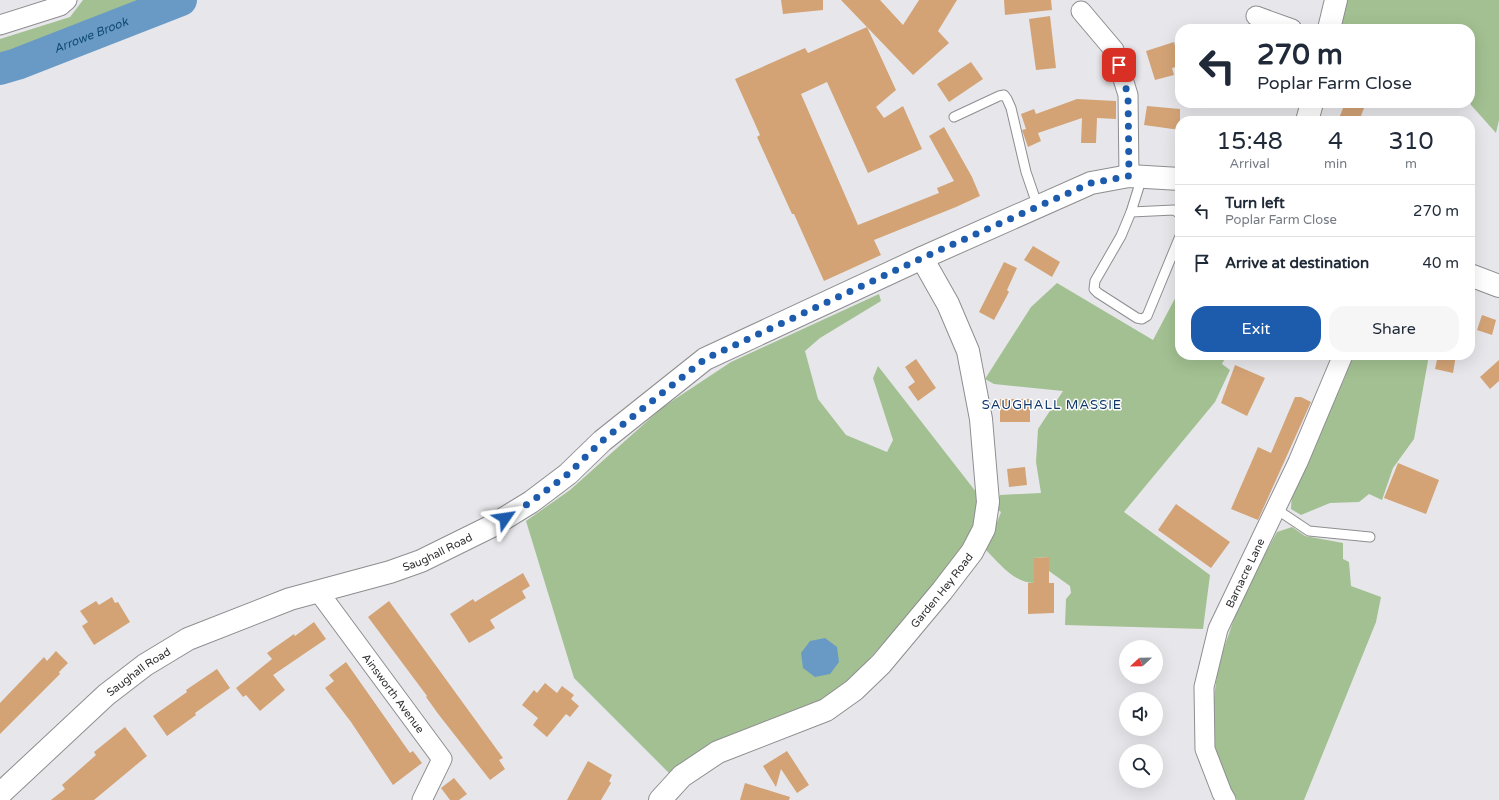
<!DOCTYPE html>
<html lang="en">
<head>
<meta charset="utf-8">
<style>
  body { margin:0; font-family:"Varela Round",sans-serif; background:#f6f6f7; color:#1f2937; height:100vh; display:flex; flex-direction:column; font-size:15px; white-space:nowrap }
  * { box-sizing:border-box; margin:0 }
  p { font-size:13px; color:#747a83 }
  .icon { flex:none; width:22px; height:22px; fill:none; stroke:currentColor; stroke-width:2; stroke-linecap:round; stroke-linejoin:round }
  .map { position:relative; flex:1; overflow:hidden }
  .drawer { position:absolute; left:1175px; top:116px; width:300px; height:244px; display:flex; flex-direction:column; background:#fff; border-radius:16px; box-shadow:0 4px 16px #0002 }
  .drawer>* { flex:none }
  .guide { position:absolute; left:1175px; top:24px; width:300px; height:84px; border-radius:16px; box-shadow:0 4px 16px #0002; background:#fff; color:#1f2937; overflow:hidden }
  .needle { width:26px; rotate:248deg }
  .buttons { position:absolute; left:1119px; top:640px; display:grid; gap:8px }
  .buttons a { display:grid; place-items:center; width:44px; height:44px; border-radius:50%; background:#fff; box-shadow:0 4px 16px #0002; font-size:20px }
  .pin { position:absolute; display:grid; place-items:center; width:34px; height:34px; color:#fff; margin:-17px; border-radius:8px; box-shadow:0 2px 6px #0006 }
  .me { position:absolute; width:44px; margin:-22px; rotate:58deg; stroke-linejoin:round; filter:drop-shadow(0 0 3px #0008) }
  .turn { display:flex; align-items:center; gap:14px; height:84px; padding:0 16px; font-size:18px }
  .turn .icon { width:52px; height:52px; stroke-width:2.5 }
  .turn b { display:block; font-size:28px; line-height:34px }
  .eta { display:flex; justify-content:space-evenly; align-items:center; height:68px; text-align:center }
  .eta b { font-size:24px; font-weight:600; line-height:28px }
  .primary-button { display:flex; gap:8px; margin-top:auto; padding:8px 16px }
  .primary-button a { flex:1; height:46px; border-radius:16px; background:#1d5cad; color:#fff; font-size:16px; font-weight:600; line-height:46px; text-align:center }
  .primary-button a+a { background:#f6f6f7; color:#1f2937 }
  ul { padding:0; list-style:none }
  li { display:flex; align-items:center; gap:12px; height:52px; padding:0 16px; border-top:1px solid #e0e1e3 }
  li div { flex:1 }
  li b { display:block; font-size:15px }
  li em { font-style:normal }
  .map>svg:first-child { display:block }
  .green { fill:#a2c091 }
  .water { fill:#699ac5 }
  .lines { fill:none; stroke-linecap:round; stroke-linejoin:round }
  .river { stroke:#699ac5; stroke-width:32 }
  .building { fill:#d3a376 }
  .service-casing { stroke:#8e8e91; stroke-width:11 }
  .minor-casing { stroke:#8e8e91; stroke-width:21 }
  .tertiary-casing { stroke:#8e8e91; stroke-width:24 }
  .service { stroke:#fff; stroke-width:9 }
  .minor { stroke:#fff; stroke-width:19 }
  .tertiary { stroke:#fff; stroke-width:22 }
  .route { stroke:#1d5cad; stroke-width:7; stroke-dasharray:0 12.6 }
  .labels { text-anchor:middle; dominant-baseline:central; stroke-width:3; stroke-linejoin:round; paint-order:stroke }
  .street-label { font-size:11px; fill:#2e2f30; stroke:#fff }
  .water-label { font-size:12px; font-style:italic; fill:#104a74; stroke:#fff }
  .quarter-label { font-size:13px; letter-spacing:1px; fill:#0e366a; stroke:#fff }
</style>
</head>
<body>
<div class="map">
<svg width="1499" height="800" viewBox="0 0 1499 800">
  <rect width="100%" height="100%" fill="#e7e7eb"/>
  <g class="green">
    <path d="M83 0H181L17 64 0 69V39L70 17Z"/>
    <path d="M1346 0H1499V120L1496 133 1471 105 1470 102V29H1341Z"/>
    <path d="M1057 283 1153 340 1180 289V355H1227L1222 364 1230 370 1215 402 1124 512 1210 575 1203 629 1065 625 1066 599 1071 593 1070 586 1049 571V557L1034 558V583C1014 583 999 563 986 550L1001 512 995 508 1000 495 1041 493 1036 462 1038 429 1063 391 994 384 985 379 1031 307Z"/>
    <path d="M879 294 881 301 820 338 805 351 818 399 846 435 887 452 893 440 873 378 878 366 980 497 976 522 965 550 842 690 671 775 574 678 526 521 570 490 663 407 731 362Z"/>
    <path d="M1352 355H1429L1414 439 1393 468 1382 500 1369 494 1359 502 1330 503 1301 515 1291 509 1292 491 1345 377Z"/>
    <path d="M1292 527 1305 536 1343 543V559L1349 562 1351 586 1381 597 1376 622 1304 800H1237L1232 792 1217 757 1211 724 1218 665 1242 596 1277 532Z"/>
  </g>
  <path class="water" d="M825 638 837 647 839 662 830 674 815 677 803 668 801 653 810 641Z"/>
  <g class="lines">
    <path class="river" id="s1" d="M0 69 17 64 181 0"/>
  </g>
  <g class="building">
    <path d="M781 0H823V10L783 14Z"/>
    <path d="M841 0H880L903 25 919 0H957L938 31 949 43 913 75Z"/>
    <path d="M1004 0H1051L1052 10 1005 15Z"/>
    <path d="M1050 16 1056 68 1036 70 1029 19Z"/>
    <path d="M867 27 896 90 876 107 884 118 903 106 922 149 868 173 827 82 801 94 858 225 939 193 937 188 954 181 929 136 944 127 972 177 980 196 956 207 874 240 881 255 824 281 794 214H792L757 137 760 135 735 79 805 48 808 53Z"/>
    <path d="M1174 42 1180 66 1172 68 1174 75 1155 80 1146 51Z"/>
    <path d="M971 62 983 79 949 102 937 84Z"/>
    <path d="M1077 99 1116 101V119L1097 118 1096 143H1081L1082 118 1038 133 1041 141 1028 147 1022 130 1026 129 1021 114 1034 109 1036 114Z"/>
    <path d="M1345 103H1352L1364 108 1359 121H1338Z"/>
    <path d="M1147 106 1180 109V130L1144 125Z"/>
    <path d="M1033 246 1060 262 1052 277 1024 260Z"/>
    <path d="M1004 262 1017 268 1007 290 1009 292 994 320 979 312Z"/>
    <path d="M1482 315 1496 320 1492 335 1477 330Z"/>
    <path d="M1438 355H1456L1453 373 1435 369Z"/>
    <path d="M916 359 936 388 918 401 908 387 915 382 905 367Z"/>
    <path d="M1499 360V381L1490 389 1480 377Z"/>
    <path d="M1235 365 1265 378 1247 416 1221 403Z"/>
    <path d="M1295 397H1301L1311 402 1258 520 1231 509 1258 447 1271 453Z"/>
    <rect x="1000" y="399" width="30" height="23"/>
    <path d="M1398 463 1439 480 1426 514 1384 498Z"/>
    <path d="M1025 467 1027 485 1009 487 1007 469Z"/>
    <path d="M1176 504 1230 542 1211 568 1158 530Z"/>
    <path d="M1049 557V583H1054V613L1028 614V583H1034V558Z"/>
    <path d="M523 573 530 586 522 591 526 598 490 620 495 628 469 643 450 614 473 599 475 602Z"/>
    <path d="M112 597 115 603 118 602 130 622 94 645 82 626 88 622 80 611 96 601 99 605Z"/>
    <path d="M389 601 503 758 499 760 505 769 490 780 439 715 426 697 427 696 368 617Z"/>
    <path d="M314 622 326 639 273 675 285 690 260 711 246 695 243 697 236 688 272 659 267 653 294 634 295 636Z"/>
    <path d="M56 651 68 663 59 672 60 674 0 734V703L44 657 47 661Z"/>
    <path d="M346 662 410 753 413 751 422 763 393 785 351 722 325 688 334 681 329 675Z"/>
    <path d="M217 669 230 688 195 713 196 715 167 736 153 716 187 692 186 690Z"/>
    <path d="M545 683 557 693 562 686 574 695 571 699 579 706 570 717 566 714 547 737 533 725 538 718 522 705 534 690 537 693Z"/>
    <path d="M125 727 147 756 94 800H51L65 789 62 785 96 755 94 752Z"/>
    <path d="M787 751 809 785 797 793 781 769 776 787 763 766Z"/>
    <path d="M588 761 612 775 609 781 611 783 601 800H567Z"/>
    <path d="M454 778 467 794 459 800H450L441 788Z"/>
    <path d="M745 783 790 797 789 800H740Z"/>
  </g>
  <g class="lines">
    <defs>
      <g id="service">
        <path d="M954 117 999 96 1004 95 1007 99 1011 108 1026 172 1038 207"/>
        <path d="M1142 177 1131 212 1121 236 1095 281 1094 289 1098 293 1137 318 1142 319 1147 316 1180 236"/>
        <path d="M1131 212 1174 210 1180 214"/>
        <path d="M1276 509 1309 531 1370 537"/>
      </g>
      <g id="minor">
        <path d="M1081 11 1114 50 1128 95 1129 176"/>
        <path d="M1256 16 1292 29"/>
        <path d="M0 25 60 6 67 0"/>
        <path id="s2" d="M318 591 442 759 422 800"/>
        <path id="s3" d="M1226 800 1222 793 1205 749 1204 687 1218 629 1298 462 1343 355"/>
      </g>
      <g id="tertiary">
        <path d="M1329 29 1336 0"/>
        <path d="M1307 121 1312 103"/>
        <path d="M1470 275 1499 286"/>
        <path id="s4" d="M0 794 106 695 145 665 188 639 290 599 390 572 421 561 492 526 531 502 568 474 602 441 705 359 922 258 1091 183 1129 176 1180 179"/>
        <path id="s5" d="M660 800 682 776 718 752 826 710 854 690 881 664 942 591 972 552 984 529 988 502 981 419 968 351 948 304 922 258"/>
      </g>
    </defs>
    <use href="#service" class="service-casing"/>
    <use href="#minor" class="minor-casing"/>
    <use href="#tertiary" class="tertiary-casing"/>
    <use href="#service" class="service"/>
    <use href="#minor" class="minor"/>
    <use href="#tertiary" class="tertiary"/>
  </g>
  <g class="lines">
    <path class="route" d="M505 518 531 502 568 474 602 441 705 359 922 258 1091 183 1129 176 1128 95 1119 65"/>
  </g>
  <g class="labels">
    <g class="street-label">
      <text stroke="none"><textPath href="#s4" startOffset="509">Saughall Road</textPath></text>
      <text stroke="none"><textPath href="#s3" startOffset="239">Barnacre Lane</textPath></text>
      <text stroke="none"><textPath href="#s5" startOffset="359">Garden Hey Road</textPath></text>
      <text stroke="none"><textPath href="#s4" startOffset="185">Saughall Road</textPath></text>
      <text stroke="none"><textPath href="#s2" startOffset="127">Ainsworth Avenue</textPath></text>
    </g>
    <g class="water-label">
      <text stroke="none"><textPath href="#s1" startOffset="97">Arrowe Brook</textPath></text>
    </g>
    <g class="quarter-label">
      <text x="1052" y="405">SAUGHALL MASSIE</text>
    </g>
  </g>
</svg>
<div class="buttons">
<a><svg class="needle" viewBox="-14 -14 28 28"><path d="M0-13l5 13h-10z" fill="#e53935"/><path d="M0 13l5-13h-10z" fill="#747a83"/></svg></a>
<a><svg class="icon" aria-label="sound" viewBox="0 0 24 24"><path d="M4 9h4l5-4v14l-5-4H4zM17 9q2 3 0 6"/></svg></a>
<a><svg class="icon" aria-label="search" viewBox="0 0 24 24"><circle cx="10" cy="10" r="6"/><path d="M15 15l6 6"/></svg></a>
</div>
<div class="pin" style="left:1119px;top:65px;background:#d93025"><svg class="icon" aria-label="arrive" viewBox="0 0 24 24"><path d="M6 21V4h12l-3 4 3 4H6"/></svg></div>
<svg class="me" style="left:505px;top:518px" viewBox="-20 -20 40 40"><path d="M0-17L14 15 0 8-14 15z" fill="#1d5cad" stroke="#fff" stroke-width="4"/></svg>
<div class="guide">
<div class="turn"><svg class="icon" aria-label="left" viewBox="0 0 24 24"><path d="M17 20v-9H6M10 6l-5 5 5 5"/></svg><div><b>270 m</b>Poplar Farm Close</div></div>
</div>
<section class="drawer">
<div class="eta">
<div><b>15:48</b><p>Arrival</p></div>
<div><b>4</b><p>min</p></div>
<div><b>310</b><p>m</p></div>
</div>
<ul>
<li><svg class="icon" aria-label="left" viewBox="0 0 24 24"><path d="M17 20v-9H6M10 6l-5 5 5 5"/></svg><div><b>Turn left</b><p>Poplar Farm Close</p></div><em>270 m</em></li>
<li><svg class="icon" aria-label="arrive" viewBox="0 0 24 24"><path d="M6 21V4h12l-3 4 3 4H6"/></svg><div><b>Arrive at destination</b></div><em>40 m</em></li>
</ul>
<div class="primary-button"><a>Exit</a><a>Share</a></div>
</section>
</div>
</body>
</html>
